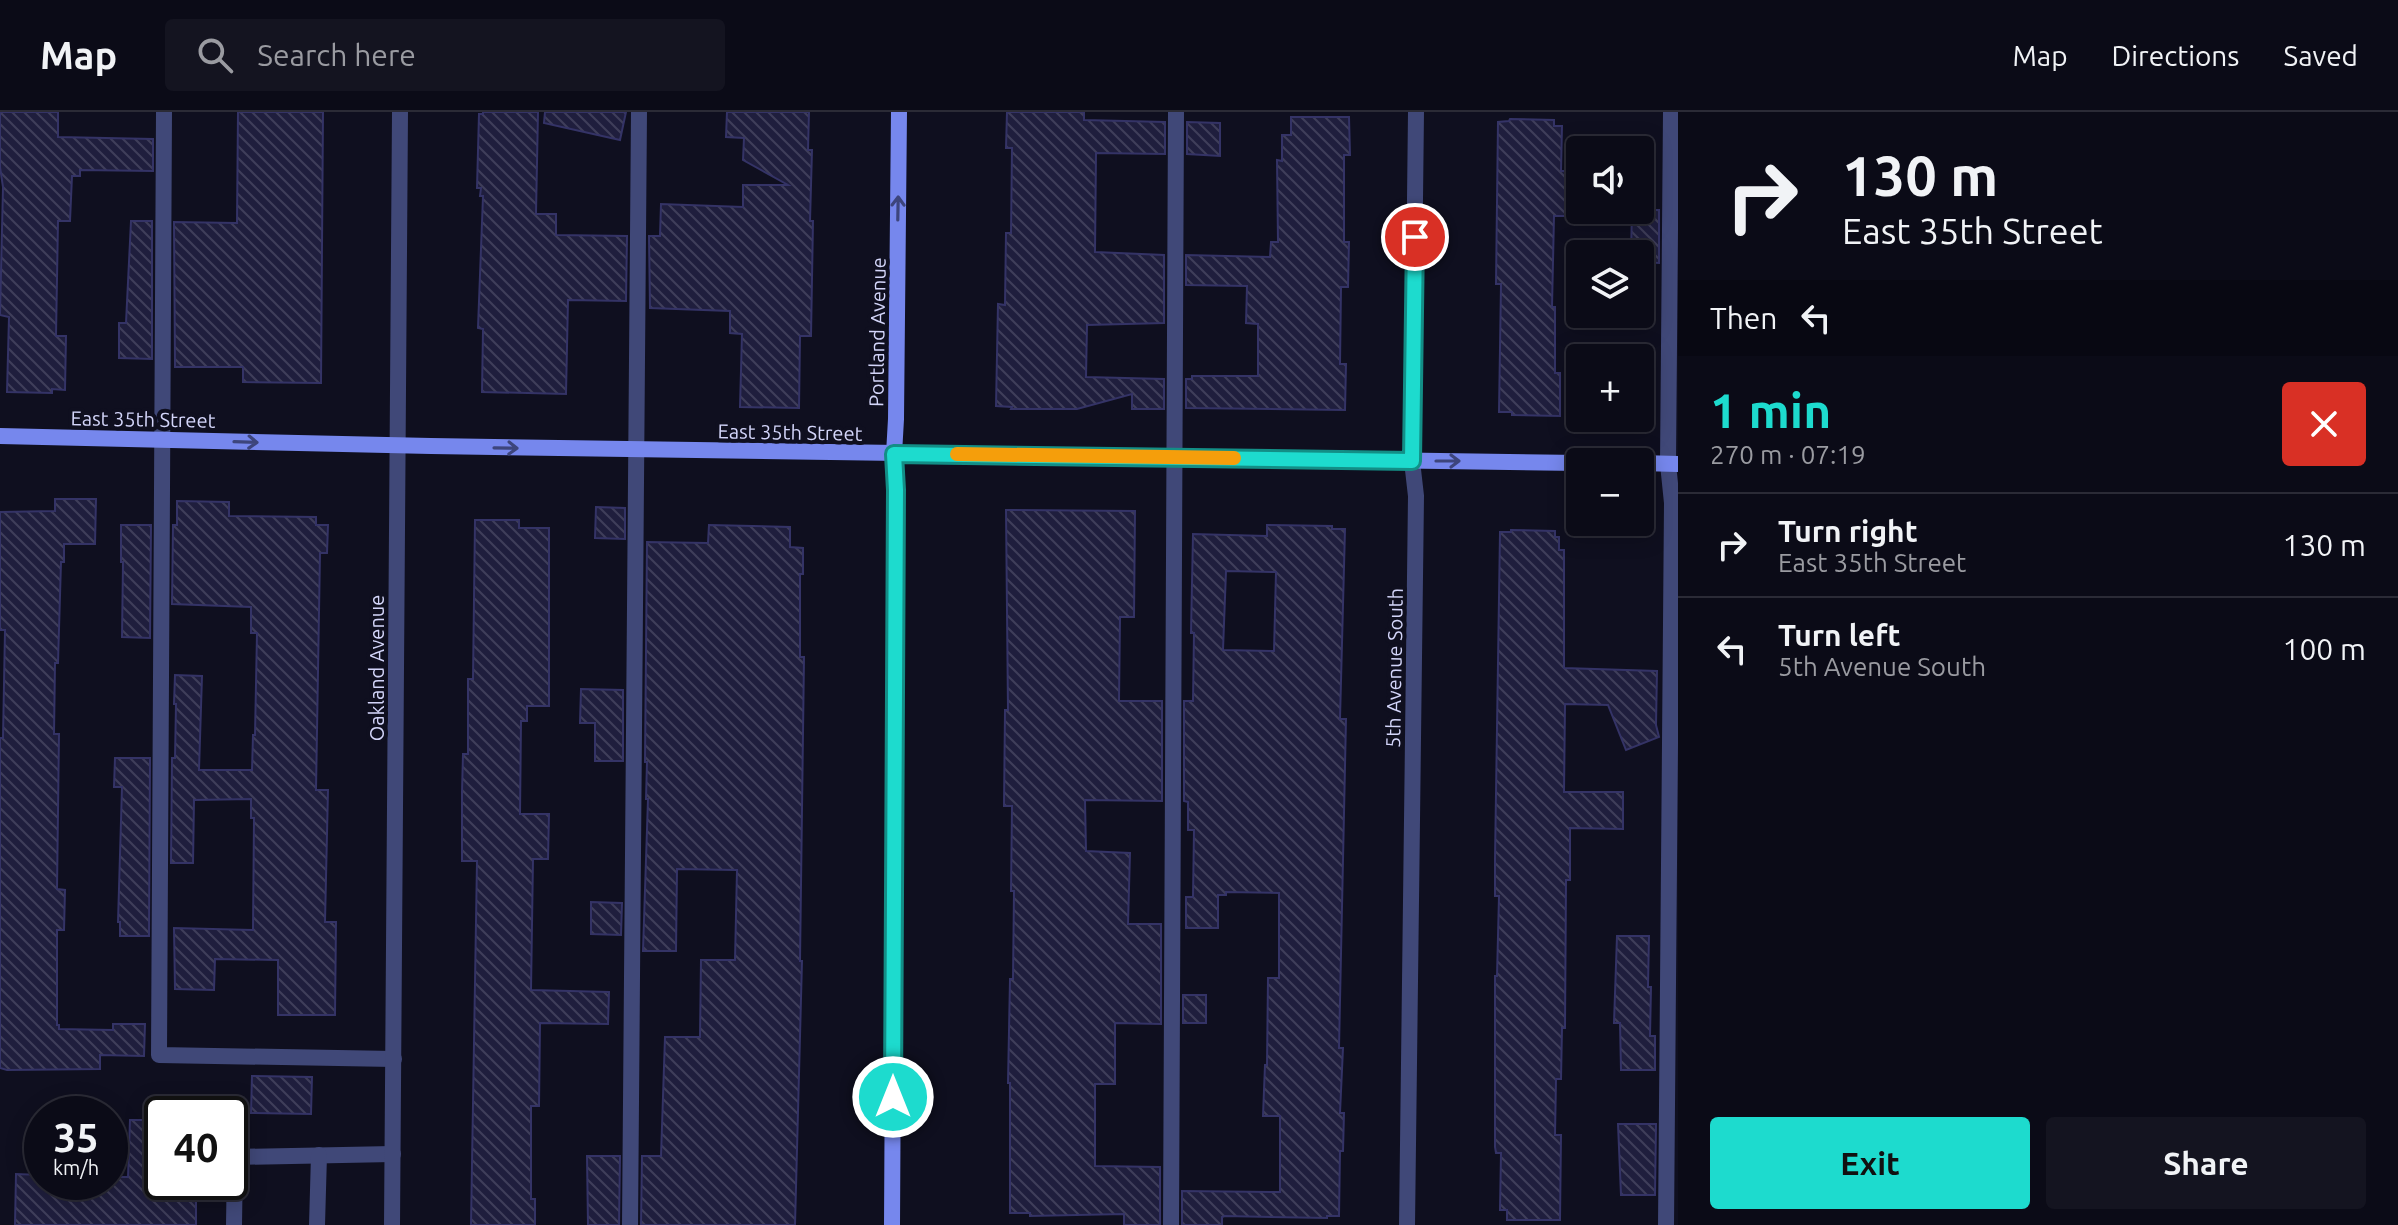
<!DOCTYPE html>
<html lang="en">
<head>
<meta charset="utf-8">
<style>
  body { margin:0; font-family:Ubuntu,sans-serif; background:#141420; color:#f1f3f6; height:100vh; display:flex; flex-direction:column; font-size:30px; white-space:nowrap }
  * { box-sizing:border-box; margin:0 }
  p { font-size:26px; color:#9a9ba1 }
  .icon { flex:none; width:44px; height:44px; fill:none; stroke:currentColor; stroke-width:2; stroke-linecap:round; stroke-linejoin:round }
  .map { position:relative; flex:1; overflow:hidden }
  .panel { display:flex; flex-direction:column; background:#0b0b17; width:720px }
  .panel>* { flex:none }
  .hud { background:#0b0b17; color:#f1f3f6; overflow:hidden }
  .fabs { position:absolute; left:1566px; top:24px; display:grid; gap:16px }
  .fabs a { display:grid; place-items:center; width:88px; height:88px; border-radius:8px; background:#0b0b17; box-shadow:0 4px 20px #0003,0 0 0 2px #2b2b36; font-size:40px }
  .speed { position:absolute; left:24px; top:984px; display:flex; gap:16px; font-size:40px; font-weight:700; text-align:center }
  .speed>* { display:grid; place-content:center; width:104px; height:104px; border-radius:50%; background:#0b0b17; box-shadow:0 4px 20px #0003,0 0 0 2px #2b2b36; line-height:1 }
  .speed small { font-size:20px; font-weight:400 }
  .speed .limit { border:4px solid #111; border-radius:12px; background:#fff; color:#111 }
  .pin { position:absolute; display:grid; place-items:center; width:68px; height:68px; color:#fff; margin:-34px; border:4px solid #fff; border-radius:50%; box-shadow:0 2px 8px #0007 }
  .me { position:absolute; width:88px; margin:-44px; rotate:0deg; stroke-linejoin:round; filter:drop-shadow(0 0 6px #0008) }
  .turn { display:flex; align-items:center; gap:28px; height:168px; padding:0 32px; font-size:36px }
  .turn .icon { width:104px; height:104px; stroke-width:2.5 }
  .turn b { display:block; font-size:56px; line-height:68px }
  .then { display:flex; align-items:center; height:76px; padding:0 32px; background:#0003; gap:16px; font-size:30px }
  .round { display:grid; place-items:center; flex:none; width:84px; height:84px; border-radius:8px; background:#141420 }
  .overview { display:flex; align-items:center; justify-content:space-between; height:136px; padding:0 32px }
  h1 { font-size:48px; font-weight:700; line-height:60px; color:#1ddbce }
  .button { display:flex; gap:16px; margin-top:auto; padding:16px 32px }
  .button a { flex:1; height:92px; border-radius:8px; background:#1ddbce; color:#111; font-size:32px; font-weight:700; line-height:92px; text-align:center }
  .button a+a { background:#141420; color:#f1f3f6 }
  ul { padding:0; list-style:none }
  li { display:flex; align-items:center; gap:24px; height:104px; padding:0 32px; border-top:2px solid #2b2b36 }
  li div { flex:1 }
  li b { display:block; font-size:30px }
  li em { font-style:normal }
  header { display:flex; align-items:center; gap:48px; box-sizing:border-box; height:112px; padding:0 40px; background:#0b0b17; border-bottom:2px solid #2b2b36 }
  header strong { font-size:38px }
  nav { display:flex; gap:44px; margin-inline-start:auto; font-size:28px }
  .search { width:560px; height:72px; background:#141420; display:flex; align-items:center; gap:20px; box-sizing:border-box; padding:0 28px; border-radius:8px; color:#9a9ba1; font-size:30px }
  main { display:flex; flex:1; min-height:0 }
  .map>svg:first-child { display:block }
  .building { fill:url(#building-back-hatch); stroke:#343366; stroke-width:2; fill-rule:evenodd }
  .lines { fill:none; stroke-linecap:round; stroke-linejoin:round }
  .lane { stroke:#404878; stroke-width:16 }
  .street { stroke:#404878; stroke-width:16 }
  .secondary { stroke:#7687ed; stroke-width:16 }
  .oneway { stroke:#3d457c }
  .route-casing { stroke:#138e86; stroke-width:20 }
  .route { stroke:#1ddbce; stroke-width:14 }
  .slow { stroke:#f59e0b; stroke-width:14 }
  .labels { text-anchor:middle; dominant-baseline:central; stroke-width:8; stroke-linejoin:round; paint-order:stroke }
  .street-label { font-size:20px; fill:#d3d5f9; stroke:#0f0f1f }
</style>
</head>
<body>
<header>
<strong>Map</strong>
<div class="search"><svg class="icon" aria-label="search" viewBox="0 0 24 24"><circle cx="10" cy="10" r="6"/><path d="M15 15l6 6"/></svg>Search here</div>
<nav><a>Map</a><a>Directions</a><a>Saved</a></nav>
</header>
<main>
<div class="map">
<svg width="1678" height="1113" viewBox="0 0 1678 1113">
  <defs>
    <pattern id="building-back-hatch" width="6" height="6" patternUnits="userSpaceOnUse" patternTransform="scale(2)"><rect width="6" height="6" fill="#1f1e3d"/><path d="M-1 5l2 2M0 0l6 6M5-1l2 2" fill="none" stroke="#3f3e5a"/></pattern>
  </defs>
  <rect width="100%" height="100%" fill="#0f0f1f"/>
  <g class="building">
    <path d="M0 0H58V25L153 27V59L80 58V64H72L70 109H58L56 224H66L65 278 52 277V281L7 280 9 205 0 203 3 75 0 55Z"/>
    <path d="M238 0H323L321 271 243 270V255H175L174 110 237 111Z"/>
    <path d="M483 0H538L536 102H556V123L627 124 626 189 568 188 566 282 482 280 483 217 478 216 483 84H480L481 76H477L479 2H483Z"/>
    <path d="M545 0H626L620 28 544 11Z"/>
    <path d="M727 0H809L808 38H812L810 109H813L811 224H800L799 296 740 295 742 222 730 221V199L650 196 649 124H660L661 92 743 95V73H788L743 48 744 26 726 25Z"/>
    <path d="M1007 0H1084V8L1165 10V42L1096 41 1095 140 1164 143V211L1087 213 1086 265 1164 267V297H1132V282L1077 297H1011L1012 295 996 294 998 192 1005 193 1006 121H1011L1012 36H1006Z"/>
    <path d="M1291 5H1349L1350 43H1344V130H1349L1348 175H1341L1340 252H1346L1345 298 1186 296V267H1192V264H1258V212L1246 211 1247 174 1186 173V143L1270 145 1271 130H1278L1277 48 1282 49V23H1291Z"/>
    <path d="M1510 7 1554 8V14H1562L1561 59H1579V104H1554L1552 195H1555V261H1560V304L1512 303V300H1499L1501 172H1496L1498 10 1509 9Z"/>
    <path d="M1187 10 1220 11V44L1187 42Z"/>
    <path d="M1632 98H1659V151L1640 150V142H1631Z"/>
    <path d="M131 109H152V247L119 246V211H126Z"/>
    <path d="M55 387H96L95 432H64V450H61L58 551H55L54 622H59L57 777 65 778 64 818H57V913H59V917L113 918V912H145L144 944 100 943V957L7 958 0 956V626H3L5 518H0V400L55 399Z"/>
    <path d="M177 389 229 390V404L316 405V413H328L327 441H320L316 678H328L325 810H336L335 903H278V848L215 847 214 878 175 877 174 816 253 818 254 706H251V687L194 688 193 751H171L172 646H175L176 592H174L175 563 202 564 199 658H252L253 623H255L257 521H251V495L172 492 173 413H177Z"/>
    <path d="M596 395 625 396V427L595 426Z"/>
    <path d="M1006 398 1135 399 1134 505H1120L1119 589H1162V689L1085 688 1086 739 1130 741 1128 812H1161V912L1115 911V972H1095V1054L1160 1055V1113H1124V1102L1030 1104V1101H1010V971H1008L1010 867H1013L1014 779H1011L1012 694H1004L1005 598H1008Z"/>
    <path d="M475 408H519V416H549V594H527V609H521L520 702H549L548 747H533L531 878 609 880 608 912 540 911 539 994H531V1087H535V1113H471L477 749H462V680L463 642H468V567H473Z"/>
    <path d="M121 413H151L150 526 122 525 123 450H121Z"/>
    <path d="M709 413 790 415V435L803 436V462H800V545H804L800 849H802L795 1113H641L642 1044H661L665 925H700L701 848H735L737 758 677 757 676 839H643L648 687H646L647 650H645L647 430 708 431Z"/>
    <path d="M1267 413 1332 414V417H1345L1340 607H1346L1339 936H1343L1340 1001H1344L1343 1039H1340L1339 1104H1327V1106L1225 1104 1222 1105V1113H1182V1079L1280 1080V1004H1263L1265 953H1267L1268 866H1279V781L1226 780V783H1218V816H1186V785H1193L1194 718H1188V690L1184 689V589H1193L1194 521H1191L1193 422 1267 424ZM1226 459 1276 460 1274 539 1223 538Z"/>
    <path d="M1511 418 1555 419V425H1559V438H1564V556L1657 559 1656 613 1659 625 1626 638 1608 593 1565 592 1564 680H1623V717L1570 716V768H1566L1565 916H1562L1561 967H1556L1555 1023H1561L1560 1108H1507V1098H1500L1501 1041H1496L1495 1035V864H1497L1499 784H1495V747L1500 420H1511Z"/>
    <path d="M581 577 623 578V649H595V611H580Z"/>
    <path d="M115 646H150L149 824H120V810H118L122 675H114Z"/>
    <path d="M591 790 622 791 621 823 591 822Z"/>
    <path d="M1617 824H1649L1648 875H1651L1650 924H1655V958H1621L1620 911H1614Z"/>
    <rect x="1183" y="883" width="23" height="28"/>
    <path d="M252 964 312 965 311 1002 251 1001Z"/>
    <path d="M130 1008H162V1070H196V1113H15L16 1062 42 1063V1070H110V1065H128Z"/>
    <path d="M1618 1012H1656L1655 1083H1621Z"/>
    <path d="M587 1044H620L619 1113H588Z"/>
  </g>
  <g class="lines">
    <g class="lane">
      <path d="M164 0 159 943 394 947"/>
      <path d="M234 1113 235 1045 393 1042"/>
      <path d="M317 1113 319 1043"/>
      <path d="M630 1113 639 0"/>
      <path d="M1171 1113 1176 0"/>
      <path d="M1666 1113 1672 391 1668 352 1671 0"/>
    </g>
    <g class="street">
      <path d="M392 1113 400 0"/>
      <path d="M1407 1113 1416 384 1412 349 1416 0"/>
    </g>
    <g class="secondary">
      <path d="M0 324 431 334 1580 351"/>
      <path d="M1640 351 1678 352"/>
      <path d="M892 1113 896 378 894 342 896 307 899 0"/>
    </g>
  </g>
  <defs><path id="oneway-shaft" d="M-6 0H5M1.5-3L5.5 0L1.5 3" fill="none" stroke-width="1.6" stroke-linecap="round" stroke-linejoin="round" transform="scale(2)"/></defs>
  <g class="oneway">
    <use href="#oneway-shaft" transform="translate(898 96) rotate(-89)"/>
    <use href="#oneway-shaft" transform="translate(246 330) rotate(2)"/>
    <use href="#oneway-shaft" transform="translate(506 336) rotate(1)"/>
    <use href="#oneway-shaft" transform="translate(1448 349)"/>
  </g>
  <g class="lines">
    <defs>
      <path id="route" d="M893 985 896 378 894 342 1412 349 1415 125"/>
    </defs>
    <use href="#route" class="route-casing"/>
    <use href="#route" class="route"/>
    <path class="slow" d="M957 342 1234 346"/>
  </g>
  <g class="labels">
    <g class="street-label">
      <text transform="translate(877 220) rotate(-89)">Portland Avenue</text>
      <text transform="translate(143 307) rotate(1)">East 35th Street</text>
      <text transform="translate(790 320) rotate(1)">East 35th Street</text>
      <text transform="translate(376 556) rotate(-90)">Oakland Avenue</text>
      <text transform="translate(1394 556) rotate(-89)">5th Avenue South</text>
    </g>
  </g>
</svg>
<div class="fabs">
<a><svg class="icon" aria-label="sound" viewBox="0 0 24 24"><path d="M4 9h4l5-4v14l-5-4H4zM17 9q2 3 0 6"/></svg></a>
<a><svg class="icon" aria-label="layers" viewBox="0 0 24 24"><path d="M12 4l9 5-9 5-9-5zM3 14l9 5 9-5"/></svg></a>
<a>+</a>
<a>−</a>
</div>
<div class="speed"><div>35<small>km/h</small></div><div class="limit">40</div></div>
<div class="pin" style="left:1415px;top:125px;background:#d93025"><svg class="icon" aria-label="arrive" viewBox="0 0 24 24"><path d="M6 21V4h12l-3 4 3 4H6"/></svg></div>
<svg class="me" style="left:893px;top:985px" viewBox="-20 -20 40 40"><circle r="17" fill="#1ddbce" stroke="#fff" stroke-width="3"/><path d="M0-11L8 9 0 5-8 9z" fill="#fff"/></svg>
</div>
<section class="panel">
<div class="hud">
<div class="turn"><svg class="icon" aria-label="right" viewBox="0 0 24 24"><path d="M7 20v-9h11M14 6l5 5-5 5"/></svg><div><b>130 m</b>East 35th Street</div></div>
<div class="then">Then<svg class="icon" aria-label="left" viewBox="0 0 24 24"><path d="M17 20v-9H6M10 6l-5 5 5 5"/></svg></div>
</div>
<div class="overview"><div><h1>1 min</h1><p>270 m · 07:19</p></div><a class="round" style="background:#d93025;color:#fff"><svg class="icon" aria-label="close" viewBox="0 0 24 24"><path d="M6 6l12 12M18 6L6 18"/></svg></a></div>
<ul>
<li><svg class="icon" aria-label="right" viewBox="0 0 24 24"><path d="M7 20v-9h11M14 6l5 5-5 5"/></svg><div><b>Turn right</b><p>East 35th Street</p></div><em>130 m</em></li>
<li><svg class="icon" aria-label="left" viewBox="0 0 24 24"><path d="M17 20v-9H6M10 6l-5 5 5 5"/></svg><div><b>Turn left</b><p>5th Avenue South</p></div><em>100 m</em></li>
</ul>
<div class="button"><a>Exit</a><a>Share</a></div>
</section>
</main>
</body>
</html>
